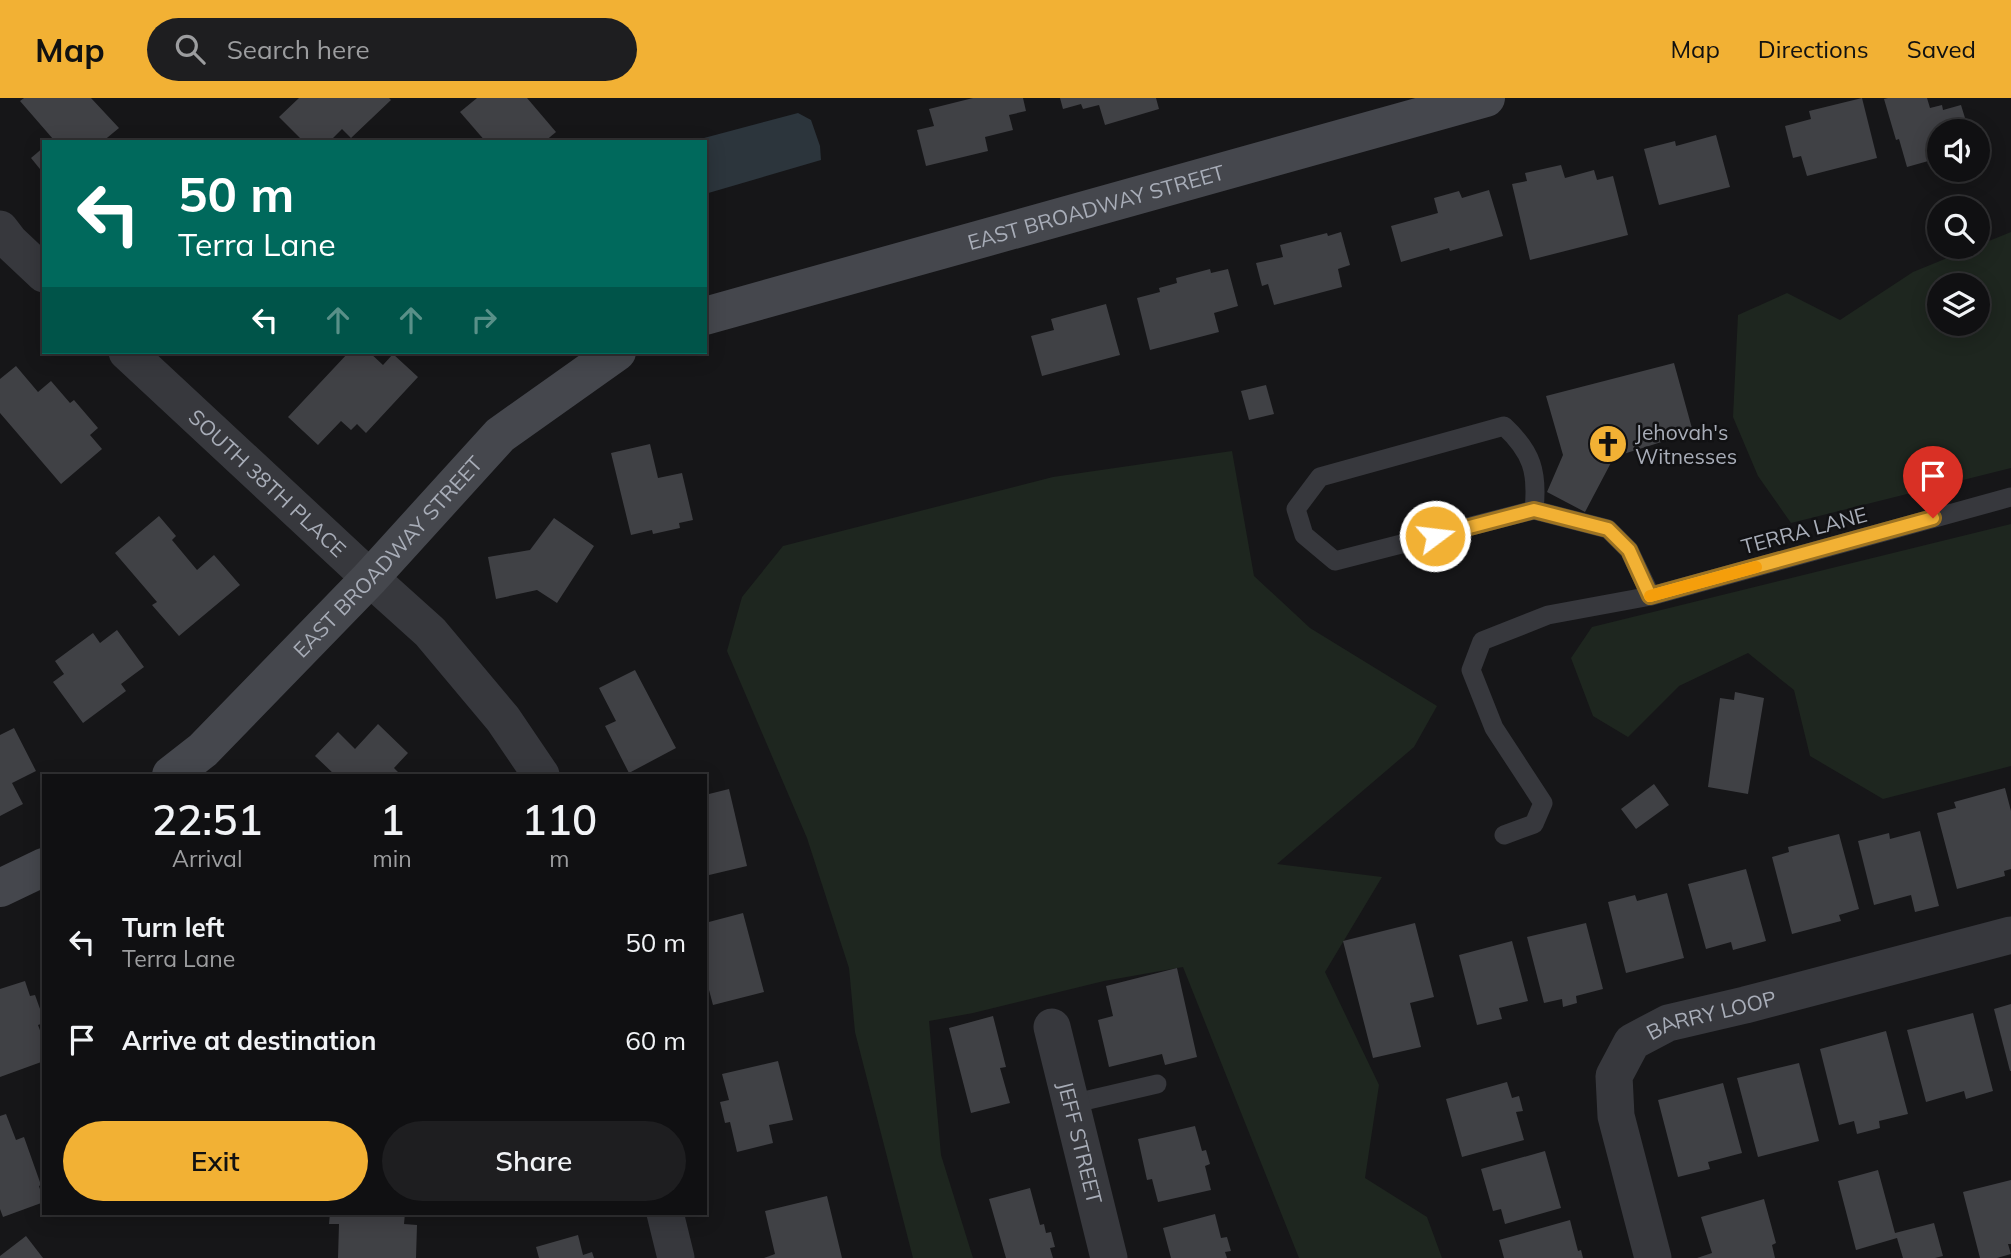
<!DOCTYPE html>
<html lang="en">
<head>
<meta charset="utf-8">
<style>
  body { margin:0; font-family:Mulish,sans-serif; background:#1e1e20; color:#f1f3f6; height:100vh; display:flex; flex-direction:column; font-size:26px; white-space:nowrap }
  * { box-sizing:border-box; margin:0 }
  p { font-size:23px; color:#9c9d9f }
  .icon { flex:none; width:38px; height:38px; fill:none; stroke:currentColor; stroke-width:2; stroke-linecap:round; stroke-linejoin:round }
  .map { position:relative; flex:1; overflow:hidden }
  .panel { position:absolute; left:42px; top:676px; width:665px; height:441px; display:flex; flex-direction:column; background:#101012; border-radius:0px; box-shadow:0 4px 18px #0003,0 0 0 2px #303032 }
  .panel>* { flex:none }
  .hud { position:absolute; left:42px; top:42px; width:665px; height:214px; border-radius:0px; box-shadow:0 4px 18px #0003,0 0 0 2px #303032; background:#00695c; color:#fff; overflow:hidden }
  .tools { position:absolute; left:1927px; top:21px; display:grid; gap:14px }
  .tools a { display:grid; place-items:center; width:63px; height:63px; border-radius:50%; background:#101012; box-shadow:0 4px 18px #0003,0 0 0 2px #303032; font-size:35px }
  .pin { position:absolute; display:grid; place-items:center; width:60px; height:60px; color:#fff; margin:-72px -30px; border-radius:50% 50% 50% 0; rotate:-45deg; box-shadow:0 0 7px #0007 }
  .pin .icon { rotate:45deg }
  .me { position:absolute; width:77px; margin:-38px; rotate:75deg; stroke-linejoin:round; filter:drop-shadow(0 0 5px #0008) }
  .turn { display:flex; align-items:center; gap:24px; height:147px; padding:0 21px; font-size:32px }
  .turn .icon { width:91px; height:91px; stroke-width:2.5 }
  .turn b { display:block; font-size:49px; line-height:60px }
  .lanes { display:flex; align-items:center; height:66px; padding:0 21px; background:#0003; justify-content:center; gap:35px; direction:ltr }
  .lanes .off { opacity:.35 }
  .eta { display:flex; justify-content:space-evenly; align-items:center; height:119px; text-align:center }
  .eta b { font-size:42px; font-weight:600; line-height:49px }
  .primary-button { display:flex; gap:14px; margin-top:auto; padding:14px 21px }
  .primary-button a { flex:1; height:80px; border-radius:42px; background:#f2b134; color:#111; font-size:28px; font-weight:600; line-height:80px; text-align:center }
  .primary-button a+a { background:#1e1e20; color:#f1f3f6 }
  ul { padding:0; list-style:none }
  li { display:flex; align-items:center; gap:21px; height:98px; padding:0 21px }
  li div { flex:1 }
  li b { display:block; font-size:26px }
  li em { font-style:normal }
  header { display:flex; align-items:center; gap:42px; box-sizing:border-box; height:98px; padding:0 35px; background:#f2b134; color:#111 }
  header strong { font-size:33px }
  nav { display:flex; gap:38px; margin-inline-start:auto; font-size:24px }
  .search { width:490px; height:63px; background:#1e1e20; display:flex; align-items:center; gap:18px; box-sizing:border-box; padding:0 24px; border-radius:38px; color:#9c9d9f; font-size:26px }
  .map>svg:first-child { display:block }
  .green { fill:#1e261f; fill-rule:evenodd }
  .water { fill:#2c353c }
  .building { fill:#404145 }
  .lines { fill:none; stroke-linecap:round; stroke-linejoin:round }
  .lane { stroke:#37383d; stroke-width:19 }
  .street { stroke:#37383d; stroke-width:37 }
  .secondary { stroke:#45474d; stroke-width:38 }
  .route-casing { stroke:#9d7322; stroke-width:18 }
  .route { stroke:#f2b134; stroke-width:12 }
  .slow { stroke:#f59e0b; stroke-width:12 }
  .labels { text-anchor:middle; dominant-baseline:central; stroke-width:5; stroke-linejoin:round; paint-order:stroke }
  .street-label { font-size:21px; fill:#a8adb8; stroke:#111113 }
  .poi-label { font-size:21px; fill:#a8adb8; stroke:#111113; text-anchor:start }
</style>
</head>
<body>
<header>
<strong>Map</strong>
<div class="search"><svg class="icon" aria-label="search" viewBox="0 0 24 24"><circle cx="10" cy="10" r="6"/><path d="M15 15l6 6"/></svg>Search here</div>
<nav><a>Map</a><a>Directions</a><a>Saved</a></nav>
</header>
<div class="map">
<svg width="2011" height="1160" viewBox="0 0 2011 1160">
  <rect width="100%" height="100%" fill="#161618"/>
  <g class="green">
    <path d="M2011 134V370L1791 425 1758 378 1733 319 1738 217 1787 195 1840 222 1913 174ZM1939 187H1978V226H1939Z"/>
    <path d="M1232 353 1254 478 1310 530 1437 608 1414 649 1277 766 1382 779 1325 874 1379 987 1365 1080 1427 1119 1442 1160H1299L1183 869 1104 883 973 915 929 923 941 1057 973 1160H913L855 934 849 870 807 740 727 553 742 499 783 448 1053 379Z"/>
    <path d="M2011 426V668L1883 701 1810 658 1794 592 1748 555 1679 588 1628 639 1593 618 1571 560 1592 529Z"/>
  </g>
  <path class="water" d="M798 15 811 22 820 48 821 62 705 96V44H689Z"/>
  <g class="building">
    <path d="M24 0H91L119 30 102 44H49L53 41 20 3Z"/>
    <path d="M299 0H389L391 2 351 40 342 31 329 44H304L279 19Z"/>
    <path d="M477 0H527L556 34 544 44H486L460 14Z"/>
    <path d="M973 0H1023L1026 13 1009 17 1013 32 985 39 988 53 926 68 917 32 934 28 929 11Z"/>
    <path d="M1060 0H1156L1159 11 1105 27 1099 7 1083 11 1081 6 1063 11Z"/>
    <path d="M1862 0 1877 60 1807 78 1801 58 1793 60 1785 28 1811 21 1809 13Z"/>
    <path d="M1888 0H1927L1930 10 1942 7 1943 12 1961 7 1969 33H1939V60L1907 69 1899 41 1896 42 1884 1Z"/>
    <path d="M1716 37 1730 89 1659 107 1644 51 1675 43 1676 48Z"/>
    <path d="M44 49V76L31 60Z"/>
    <path d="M1561 67 1565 80 1594 72 1597 82 1613 78 1628 137 1530 162 1512 86 1527 83 1525 75Z"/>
    <path d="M1489 92 1503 138 1450 153 1449 150 1401 164 1391 128 1438 115 1434 100 1459 93 1462 100Z"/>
    <path d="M1341 134 1350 167 1338 171 1342 189 1274 207 1268 186 1262 188 1256 165 1283 159 1280 147 1327 135 1328 138Z"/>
    <path d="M1210 171 1211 175 1228 171 1238 208 1214 215 1219 234 1150 252 1137 200 1160 194 1159 190 1177 185 1176 180Z"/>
    <path d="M1106 206 1120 257 1042 278 1031 238 1054 232 1051 221Z"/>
    <path d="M349 254H369L383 267 393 256 418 279 366 335 357 326 351 332 341 323 318 347 288 319Z"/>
    <path d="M1674 265 1693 334 1614 359 1585 414 1547 394 1563 357 1546 298Z"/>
    <path d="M16 268 38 294 51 283 70 305 74 302 98 330 90 337 102 351 61 386 0 315V281Z"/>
    <path d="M1266 287 1274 316 1249 322 1241 293Z"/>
    <path d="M650 346 658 380 682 375 693 422 679 425 680 430 653 436 652 432 631 437 611 355Z"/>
    <path d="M159 418 176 438 172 442 197 472 214 457 240 487 179 538 152 507 157 504 115 455Z"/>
    <path d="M554 420 594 448 557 505 537 492 496 501 488 459 530 452Z"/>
    <path d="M117 532 144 569 121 586 126 593 83 625 53 584 64 576 55 563 93 535 100 545Z"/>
    <path d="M635 572 676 650 629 675 605 628 616 623 599 590Z"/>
    <path d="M1735 594 1764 600 1748 696 1708 689 1720 600 1734 602Z"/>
    <path d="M378 626 408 655 394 670 401 677H335L315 658 338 634 355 651Z"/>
    <path d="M14 630 36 673 12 685 23 706 0 718V637Z"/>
    <path d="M1654 686 1669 707 1636 731 1621 711Z"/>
    <path d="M2005 690 2011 713V771L2004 773 2005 778 1957 791 1937 715 1956 710 1954 704Z"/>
    <path d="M729 691 747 768 705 778V697Z"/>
    <path d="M1920 733 1939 808 1915 814 1911 797 1874 807 1858 743 1889 735 1890 741Z"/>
    <path d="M1839 736 1859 811 1839 817 1841 823 1792 836 1772 759 1789 754 1788 749Z"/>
    <path d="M1746 771 1766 843 1733 852 1731 844 1706 851 1688 786Z"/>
    <path d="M1667 795 1684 860 1626 875 1608 804 1635 797 1637 803Z"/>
    <path d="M743 815 764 894 713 907 705 877V825Z"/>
    <path d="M1415 825 1434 899 1410 905 1421 949 1373 960 1343 843Z"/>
    <path d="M1586 825 1603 891 1576 898 1577 905 1563 909 1562 901 1544 905 1527 839Z"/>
    <path d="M1512 843 1528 903 1499 910 1502 921 1477 927 1459 857Z"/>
    <path d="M1177 870 1197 959 1165 967 1162 956 1109 969 1098 922 1113 918 1106 888Z"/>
    <path d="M25 883 30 898 35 897 44 922V925L38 927 44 943V963L0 979V891Z"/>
    <path d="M2011 906V973H2010L1994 911Z"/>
    <path d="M1973 915 1993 993 1966 1001 1964 993 1926 1004 1907 932Z"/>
    <path d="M993 918 1006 969 1000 970 1010 1005 971 1015 949 930Z"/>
    <path d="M1886 933 1908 1016 1879 1023 1880 1030 1857 1036 1854 1023 1839 1027 1820 951Z"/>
    <path d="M778 963 793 1022 769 1027 773 1045 737 1054 730 1024 725 1025 720 1004 729 1002 722 976Z"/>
    <path d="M1799 965 1819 1043 1758 1059 1737 980Z"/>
    <path d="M1507 984 1512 1000 1519 998 1523 1013 1516 1014 1524 1042 1462 1059 1446 1001Z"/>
    <path d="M1723 985 1742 1055 1708 1064 1710 1071 1678 1079 1658 1002Z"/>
    <path d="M6 1016 16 1042 24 1039 41 1087 39 1088 44 1104 3 1119 0 1111V1018Z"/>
    <path d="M1195 1028 1202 1053 1206 1052 1210 1066 1205 1068 1211 1092 1158 1104 1152 1081 1147 1082 1138 1041Z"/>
    <path d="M1545 1053 1561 1110 1505 1126 1501 1111 1493 1113 1481 1071Z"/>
    <path d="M1878 1072 1895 1135 1934 1125 1943 1158 1935 1160H1903L1897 1140 1856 1152 1838 1083Z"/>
    <path d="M2011 1082V1146H2008L2011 1156 1997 1160H1980L1963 1094Z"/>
    <path d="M1030 1090 1040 1127 1044 1126 1046 1135 1051 1134 1055 1149 1050 1150 1053 1160H1006L989 1101Z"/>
    <path d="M827 1098 842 1160H764L775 1156 765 1113Z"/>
    <path d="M1764 1101 1776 1145 1772 1147 1775 1160H1697L1712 1155 1701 1119Z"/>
    <path d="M330 1115H405L404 1126 417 1127 416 1160H338L339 1126H329Z"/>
    <path d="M1215 1116 1221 1140 1227 1139 1231 1153 1225 1154 1227 1160H1171L1163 1130Z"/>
    <path d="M1570 1122 1578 1153 1581 1152 1583 1160H1504L1499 1142Z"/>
    <path d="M578 1137 583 1157 592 1154 594 1160H539L536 1149Z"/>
    <path d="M26 1138 43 1160H0V1158Z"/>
  </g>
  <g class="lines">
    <g class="lane">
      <path d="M1534 412C1538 374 1532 354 1504 328L1320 379 1296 411 1304 437 1335 463 1534 412 1608 431 1629 452 1651 498"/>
      <path d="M1504 737 1534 726 1543 705 1494 630 1471 572 1482 543 1548 517 1651 498 2011 399"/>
      <path d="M1071 1006 1157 986"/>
    </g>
    <g class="street">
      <path d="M0 131 10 144 44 176"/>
      <path id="s1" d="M127 254 370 480 430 534 503 621 541 677"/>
      <path id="s2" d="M1052 929 1109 1160"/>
      <path d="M665 1115 676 1160"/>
      <path id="s3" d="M1653 1160 1616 1018 1614 978 1632 944 1668 925 1745 907 2011 837"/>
    </g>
    <g class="secondary">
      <path id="s4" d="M705 218 1486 0"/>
      <path id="s5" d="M171 677 203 652 370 480 500 337 617 254"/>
      <path d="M0 790 44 769"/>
    </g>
  </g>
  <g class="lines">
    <defs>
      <path id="route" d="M1435 438 1534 412 1608 431 1629 452 1650 498 1933 420"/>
    </defs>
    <use href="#route" class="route-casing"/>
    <use href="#route" class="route"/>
    <path class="slow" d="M1650 498 1756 469"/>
  </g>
  <defs>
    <symbol id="church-disc" viewBox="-11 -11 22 22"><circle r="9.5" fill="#f2b134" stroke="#111113"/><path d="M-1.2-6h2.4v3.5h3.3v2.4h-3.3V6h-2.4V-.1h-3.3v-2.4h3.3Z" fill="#111"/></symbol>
  </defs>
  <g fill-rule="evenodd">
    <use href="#church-disc" x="1586" y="324" width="44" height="44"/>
  </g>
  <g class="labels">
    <g class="street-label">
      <text stroke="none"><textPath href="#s4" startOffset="406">EAST BROADWAY STREET</textPath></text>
      <text stroke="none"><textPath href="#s1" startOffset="192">SOUTH 38TH PLACE</textPath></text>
      <text transform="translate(1804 432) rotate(-15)">TERRA LANE</text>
      <text stroke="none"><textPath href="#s5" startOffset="308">EAST BROADWAY STREET</textPath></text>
      <text stroke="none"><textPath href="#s3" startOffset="310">BARRY LOOP</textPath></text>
      <text stroke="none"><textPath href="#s2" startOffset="119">JEFF STREET</textPath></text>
    </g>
    <g class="poi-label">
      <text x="1635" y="334">Jehovah's<tspan x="1635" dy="24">Witnesses</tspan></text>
    </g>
  </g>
</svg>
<div class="tools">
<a><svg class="icon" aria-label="sound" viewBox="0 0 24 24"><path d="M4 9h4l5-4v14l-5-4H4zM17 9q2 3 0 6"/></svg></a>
<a><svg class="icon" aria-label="search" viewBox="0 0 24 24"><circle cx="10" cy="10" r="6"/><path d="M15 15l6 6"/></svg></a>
<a><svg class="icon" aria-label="layers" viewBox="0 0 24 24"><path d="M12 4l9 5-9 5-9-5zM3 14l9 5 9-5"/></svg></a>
</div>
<div class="pin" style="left:1933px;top:420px;background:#d93025"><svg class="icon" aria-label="arrive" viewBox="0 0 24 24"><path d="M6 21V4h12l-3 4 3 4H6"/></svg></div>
<svg class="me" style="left:1435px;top:438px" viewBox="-20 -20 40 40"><circle r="17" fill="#f2b134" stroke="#fff" stroke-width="3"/><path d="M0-11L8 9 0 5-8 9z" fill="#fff"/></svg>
<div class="hud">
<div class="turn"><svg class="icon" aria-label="left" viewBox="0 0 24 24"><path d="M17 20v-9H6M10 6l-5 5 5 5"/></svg><div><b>50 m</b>Terra Lane</div></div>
<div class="lanes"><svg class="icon" aria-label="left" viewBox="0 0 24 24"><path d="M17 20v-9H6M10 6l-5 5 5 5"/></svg><svg class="icon off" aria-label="ahead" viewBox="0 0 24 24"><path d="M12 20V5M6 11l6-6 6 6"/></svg><svg class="icon off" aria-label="ahead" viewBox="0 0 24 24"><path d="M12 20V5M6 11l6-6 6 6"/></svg><svg class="icon off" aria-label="right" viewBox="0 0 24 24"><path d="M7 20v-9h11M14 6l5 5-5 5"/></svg></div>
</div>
<section class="panel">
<div class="eta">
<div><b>22:51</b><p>Arrival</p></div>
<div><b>1</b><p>min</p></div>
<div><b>110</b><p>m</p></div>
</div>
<ul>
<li><svg class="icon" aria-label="left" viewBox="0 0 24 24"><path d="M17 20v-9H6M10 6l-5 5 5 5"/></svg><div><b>Turn left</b><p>Terra Lane</p></div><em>50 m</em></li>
<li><svg class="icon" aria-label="arrive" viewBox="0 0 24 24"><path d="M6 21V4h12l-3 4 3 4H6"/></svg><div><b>Arrive at destination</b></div><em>60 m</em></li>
</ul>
<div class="primary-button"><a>Exit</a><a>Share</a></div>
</section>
</div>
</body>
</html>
